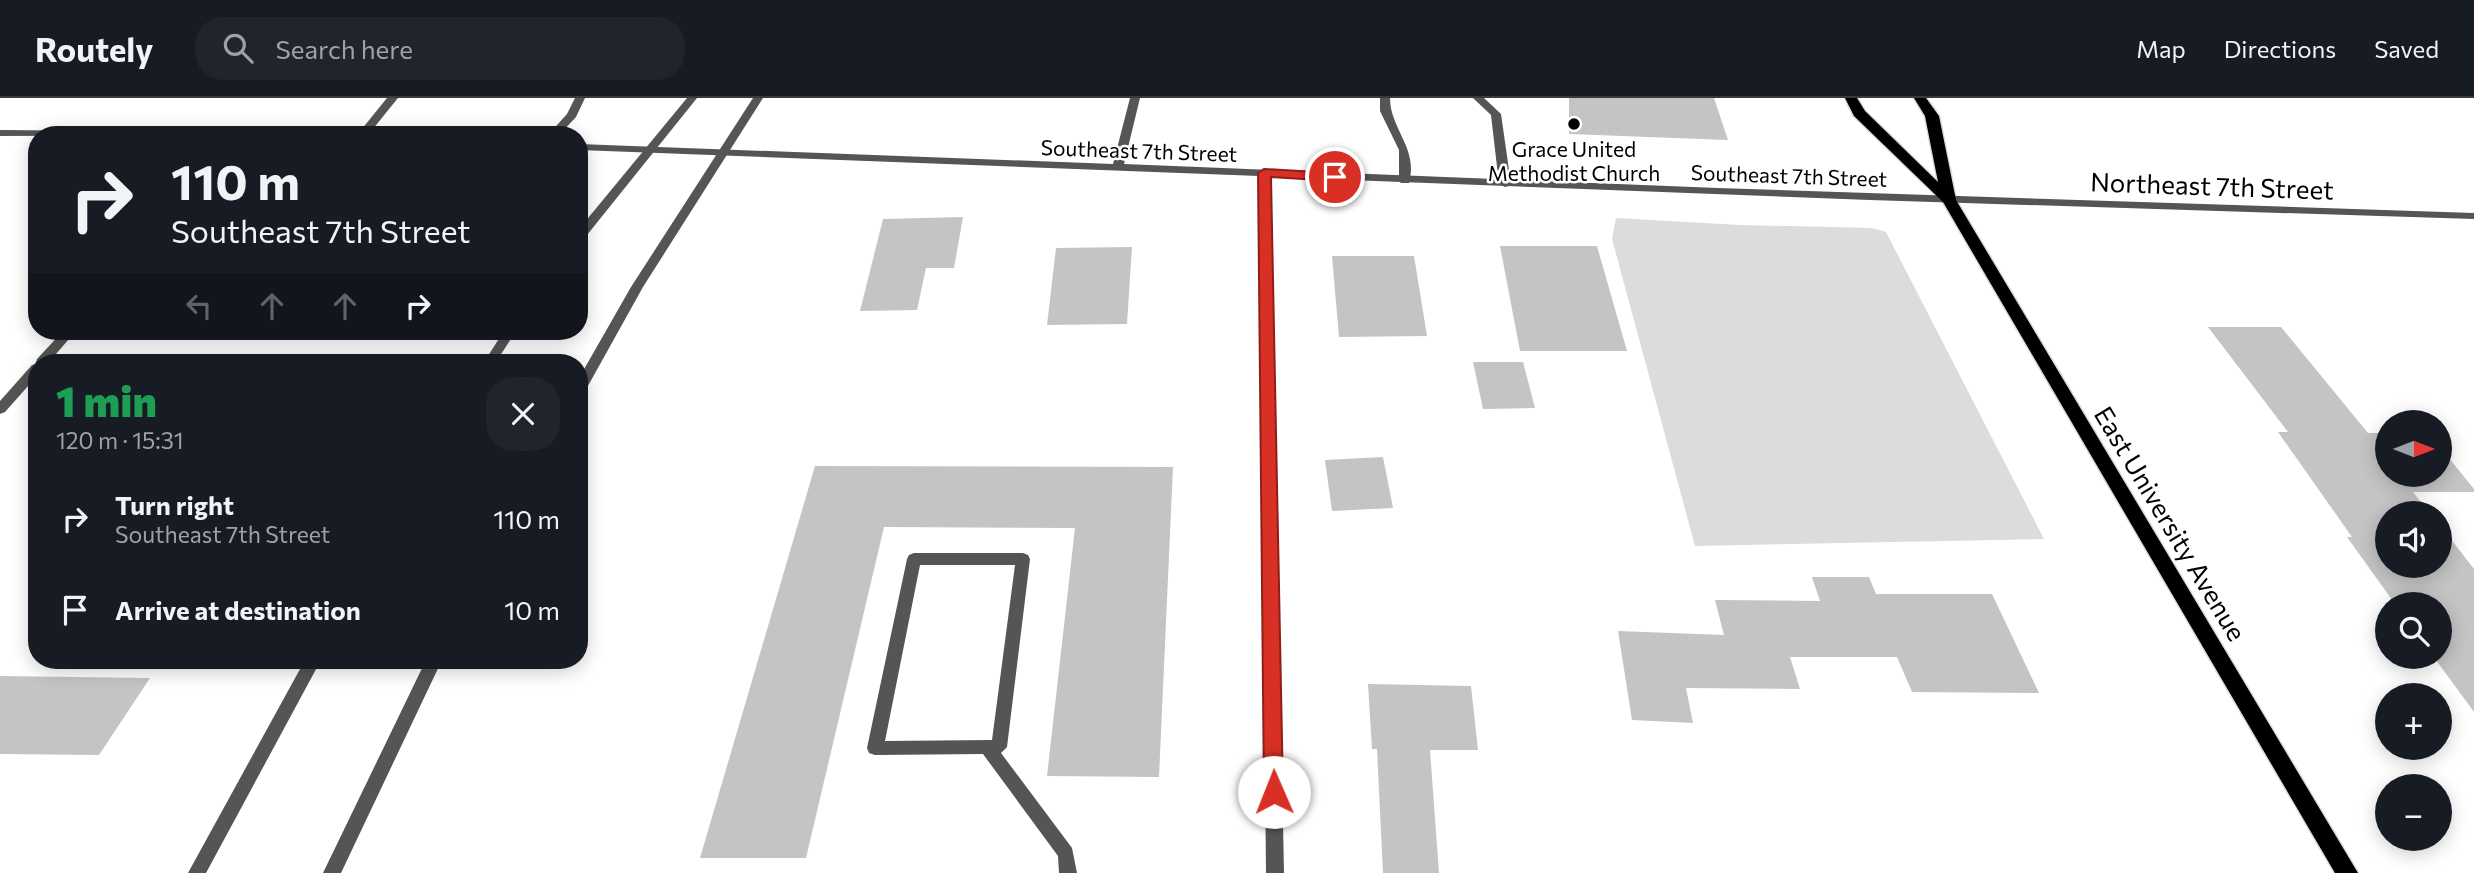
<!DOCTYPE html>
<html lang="en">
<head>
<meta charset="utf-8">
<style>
  body { margin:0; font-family:Commissioner,sans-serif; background:#20242c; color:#f1f3f6; height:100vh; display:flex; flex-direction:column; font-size:26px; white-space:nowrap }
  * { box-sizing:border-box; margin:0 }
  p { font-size:23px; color:#9ea1a6 }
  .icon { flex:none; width:38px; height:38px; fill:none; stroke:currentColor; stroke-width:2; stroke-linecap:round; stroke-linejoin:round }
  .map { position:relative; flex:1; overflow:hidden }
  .sheet { position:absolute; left:28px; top:256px; width:560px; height:315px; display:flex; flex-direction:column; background:#171b24; border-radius:28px; box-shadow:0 4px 18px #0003 }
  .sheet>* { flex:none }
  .hud { position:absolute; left:28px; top:28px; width:560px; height:214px; border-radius:28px; box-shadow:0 4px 18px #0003; background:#171b24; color:#f1f3f6; overflow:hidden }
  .needle { width:46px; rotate:90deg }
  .tools { position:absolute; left:2375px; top:312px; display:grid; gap:14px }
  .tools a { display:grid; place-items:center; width:77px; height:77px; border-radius:50%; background:#171b24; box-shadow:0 4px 18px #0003; font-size:35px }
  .pin { position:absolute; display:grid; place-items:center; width:60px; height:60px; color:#fff; margin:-30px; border:4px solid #fff; border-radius:50%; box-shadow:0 2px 7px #0007 }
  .me { position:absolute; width:77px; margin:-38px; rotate:359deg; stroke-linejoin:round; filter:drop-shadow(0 0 5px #0008) }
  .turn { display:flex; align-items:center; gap:24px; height:147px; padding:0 28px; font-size:32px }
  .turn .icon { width:91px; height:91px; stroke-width:2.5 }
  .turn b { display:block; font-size:49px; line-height:60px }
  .lanes { display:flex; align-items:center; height:66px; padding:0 28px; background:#0003; justify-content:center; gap:35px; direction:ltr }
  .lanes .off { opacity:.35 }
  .round { display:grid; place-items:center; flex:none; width:74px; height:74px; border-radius:28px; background:#20242c }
  .overview { display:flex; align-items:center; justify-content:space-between; height:119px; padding:0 28px }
  h1 { font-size:42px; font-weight:800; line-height:52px; color:#1e9e55 }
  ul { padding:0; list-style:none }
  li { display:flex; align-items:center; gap:21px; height:91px; padding:0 28px }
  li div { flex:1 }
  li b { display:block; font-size:26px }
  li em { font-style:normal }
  header { display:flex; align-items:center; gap:42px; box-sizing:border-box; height:98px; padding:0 35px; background:#171b24; border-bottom:2px solid #363941 }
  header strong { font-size:33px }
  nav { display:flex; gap:38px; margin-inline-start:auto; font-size:24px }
  .search { width:490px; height:63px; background:#20242c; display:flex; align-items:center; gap:18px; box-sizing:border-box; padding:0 24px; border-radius:28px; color:#9ea1a6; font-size:26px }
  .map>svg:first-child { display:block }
  .green { fill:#dcdcdc }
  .building { fill:#c4c4c4 }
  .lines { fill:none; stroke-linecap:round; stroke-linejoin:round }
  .primary-casing { stroke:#dbdbdb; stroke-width:3 }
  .service { fill:#555; fill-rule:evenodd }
  .minor { fill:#555; fill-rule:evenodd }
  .tertiary { fill:#555; fill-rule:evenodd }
  .primary { fill:#000; fill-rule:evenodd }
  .route { fill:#d93025; stroke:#8d1f18; stroke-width:2 }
  .poi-dot { fill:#000; stroke:#fff; stroke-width:2.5 }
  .labels { text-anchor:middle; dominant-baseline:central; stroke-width:5; stroke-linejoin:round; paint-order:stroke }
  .far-poi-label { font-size:21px; fill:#000; stroke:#fff }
  .far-street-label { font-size:21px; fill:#000; stroke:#fff }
  .street-label { font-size:26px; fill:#000; stroke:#fff }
</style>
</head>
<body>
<header>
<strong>Routely</strong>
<div class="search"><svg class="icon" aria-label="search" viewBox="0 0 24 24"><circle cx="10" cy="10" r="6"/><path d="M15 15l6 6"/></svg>Search here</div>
<nav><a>Map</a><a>Directions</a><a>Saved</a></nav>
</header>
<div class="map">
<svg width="2474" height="775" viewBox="0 0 2474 775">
  <rect width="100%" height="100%" fill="#fff"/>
  <path class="green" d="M1616 120 1740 127 1872 130 1886 134 2044 441 1695 448 1612 141Z"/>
  <g class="building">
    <path d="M1569 0H1714L1728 42 1569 36Z"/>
    <path d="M963 119 954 170H926L917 212 860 213 883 121Z"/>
    <path d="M1500 148H1597L1627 253H1520Z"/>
    <path d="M1132 149 1127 226 1047 227 1056 150Z"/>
    <path d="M1332 158H1414L1427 238 1339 239Z"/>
    <path d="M2208 229H2281L2368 335H2387V376H2440V349L2474 391V394H2413L2430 415H2387V467H2440V427L2474 471V614L2433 558H2440V506H2395L2347 439H2352L2278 334H2288Z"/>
    <path d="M1473 264H1523L1535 310 1483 311Z"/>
    <path d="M1383 359 1393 410 1332 413 1325 362Z"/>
    <path d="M815 368 1173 369 1159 679 1047 678 1075 430 884 429 806 760H700Z"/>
    <path d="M1812 479H1869L1876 496H1992L2039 595 1912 594 1897 559H1790L1800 591 1686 590 1693 625 1632 622 1618 533 1724 537 1715 502 1820 503Z"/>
    <path d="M0 578 150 580 99 657 0 656Z"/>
    <path d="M1368 586 1471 588 1478 652H1430L1439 775H1383L1377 651H1372Z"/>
  </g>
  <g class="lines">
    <defs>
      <path id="primary" d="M1845 0H1857L1865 13 1938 84 1925 18 1914 0H1926L1939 18 1956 102 2358 775H2335L1943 104 1854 18Z"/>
    </defs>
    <use href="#primary" class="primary-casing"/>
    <g class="service">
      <path d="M575 0H585L576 19 559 37H548L567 16Z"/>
      <path d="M1380 0H1390C1390 31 1419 51 1409 85H1401L1399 83V52L1380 13Z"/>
      <path d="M1473 0H1484L1501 16 1511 86 1509 88 1505 89 1499 86 1491 17Z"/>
      <path d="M914 455H1023L1028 457 1030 461 1007 649 1001 655 1072 750 1077 775H1059L1058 758 983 656 875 657 869 655 867 650 907 461 909 457ZM920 467H1015L992 642 885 643Z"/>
    </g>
    <g class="minor">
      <path d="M387 0H398L368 37H357Z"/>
      <path d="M1130 0H1140L1124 66 1718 90 2474 115V121L1870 102 1270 79 1284 775H1266L1259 78 579 52V46L1113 66Z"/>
      <path d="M0 32 233 34 238 37 0 38Z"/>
      <path d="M63 233H76L49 264H37V278L5 314 0 316V303L32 267 37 266 36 264 37 261Z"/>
    </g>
    <g class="tertiary">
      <path d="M687 0H697L583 142H579V131Z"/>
      <path d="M753 0H763L643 189 584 295 579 296V280L631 189Z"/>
      <path d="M504 233H516L496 264H484Z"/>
      <path d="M305 562H321L206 775H188Z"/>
      <path d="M426 562H442L341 775H323Z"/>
    </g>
    <use href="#primary" class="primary"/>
  </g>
  <path class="route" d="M1264 71 1335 75 1341 79 1335 83 1271 79 1283 694 1281 700 1274 703 1267 700 1264 694 1258 75Z"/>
  <circle class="poi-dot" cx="1574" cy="26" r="7"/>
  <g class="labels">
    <g class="far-poi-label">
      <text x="1574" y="50">Grace United<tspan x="1574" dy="24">Methodist Church</tspan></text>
    </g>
    <g class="far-street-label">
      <text transform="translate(1139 52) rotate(2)">Southeast 7th Street</text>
      <text transform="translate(1789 77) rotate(2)">Southeast 7th Street</text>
    </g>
    <g class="street-label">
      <text transform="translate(2212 87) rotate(2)">Northeast 7th Street</text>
      <text transform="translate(2171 425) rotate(59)">East University Avenue</text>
    </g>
  </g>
</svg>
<div class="tools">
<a><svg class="needle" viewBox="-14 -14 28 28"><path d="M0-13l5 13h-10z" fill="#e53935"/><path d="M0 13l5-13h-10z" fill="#9ea1a6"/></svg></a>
<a><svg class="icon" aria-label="sound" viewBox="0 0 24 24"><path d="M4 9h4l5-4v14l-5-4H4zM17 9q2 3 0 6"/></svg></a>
<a><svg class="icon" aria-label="search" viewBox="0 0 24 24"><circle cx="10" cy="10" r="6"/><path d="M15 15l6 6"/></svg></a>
<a>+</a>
<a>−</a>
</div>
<div class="pin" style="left:1335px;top:79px;background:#d93025"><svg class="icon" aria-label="arrive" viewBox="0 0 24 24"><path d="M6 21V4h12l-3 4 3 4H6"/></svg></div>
<svg class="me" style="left:1274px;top:694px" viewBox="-20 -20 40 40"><circle r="19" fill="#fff"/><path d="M0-13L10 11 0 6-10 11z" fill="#d93025"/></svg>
<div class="hud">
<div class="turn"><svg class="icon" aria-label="right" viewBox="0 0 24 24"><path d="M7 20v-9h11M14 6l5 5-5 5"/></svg><div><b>110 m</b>Southeast 7th Street</div></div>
<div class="lanes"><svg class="icon off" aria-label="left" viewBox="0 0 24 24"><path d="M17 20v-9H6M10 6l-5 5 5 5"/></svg><svg class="icon off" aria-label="ahead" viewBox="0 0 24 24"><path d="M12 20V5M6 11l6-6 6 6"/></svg><svg class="icon off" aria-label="ahead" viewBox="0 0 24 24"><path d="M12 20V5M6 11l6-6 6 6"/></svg><svg class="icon" aria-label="right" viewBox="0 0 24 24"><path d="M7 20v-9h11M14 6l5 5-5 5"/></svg></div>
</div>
<section class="sheet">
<div class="overview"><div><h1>1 min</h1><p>120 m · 15:31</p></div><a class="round"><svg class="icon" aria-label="close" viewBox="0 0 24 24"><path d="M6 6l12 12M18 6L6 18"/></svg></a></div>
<ul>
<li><svg class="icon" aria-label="right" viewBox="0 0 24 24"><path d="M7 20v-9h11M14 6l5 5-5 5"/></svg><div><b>Turn right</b><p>Southeast 7th Street</p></div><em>110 m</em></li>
<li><svg class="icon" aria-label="arrive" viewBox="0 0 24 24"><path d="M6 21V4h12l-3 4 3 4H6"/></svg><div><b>Arrive at destination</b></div><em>10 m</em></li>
</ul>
</section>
</div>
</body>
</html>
